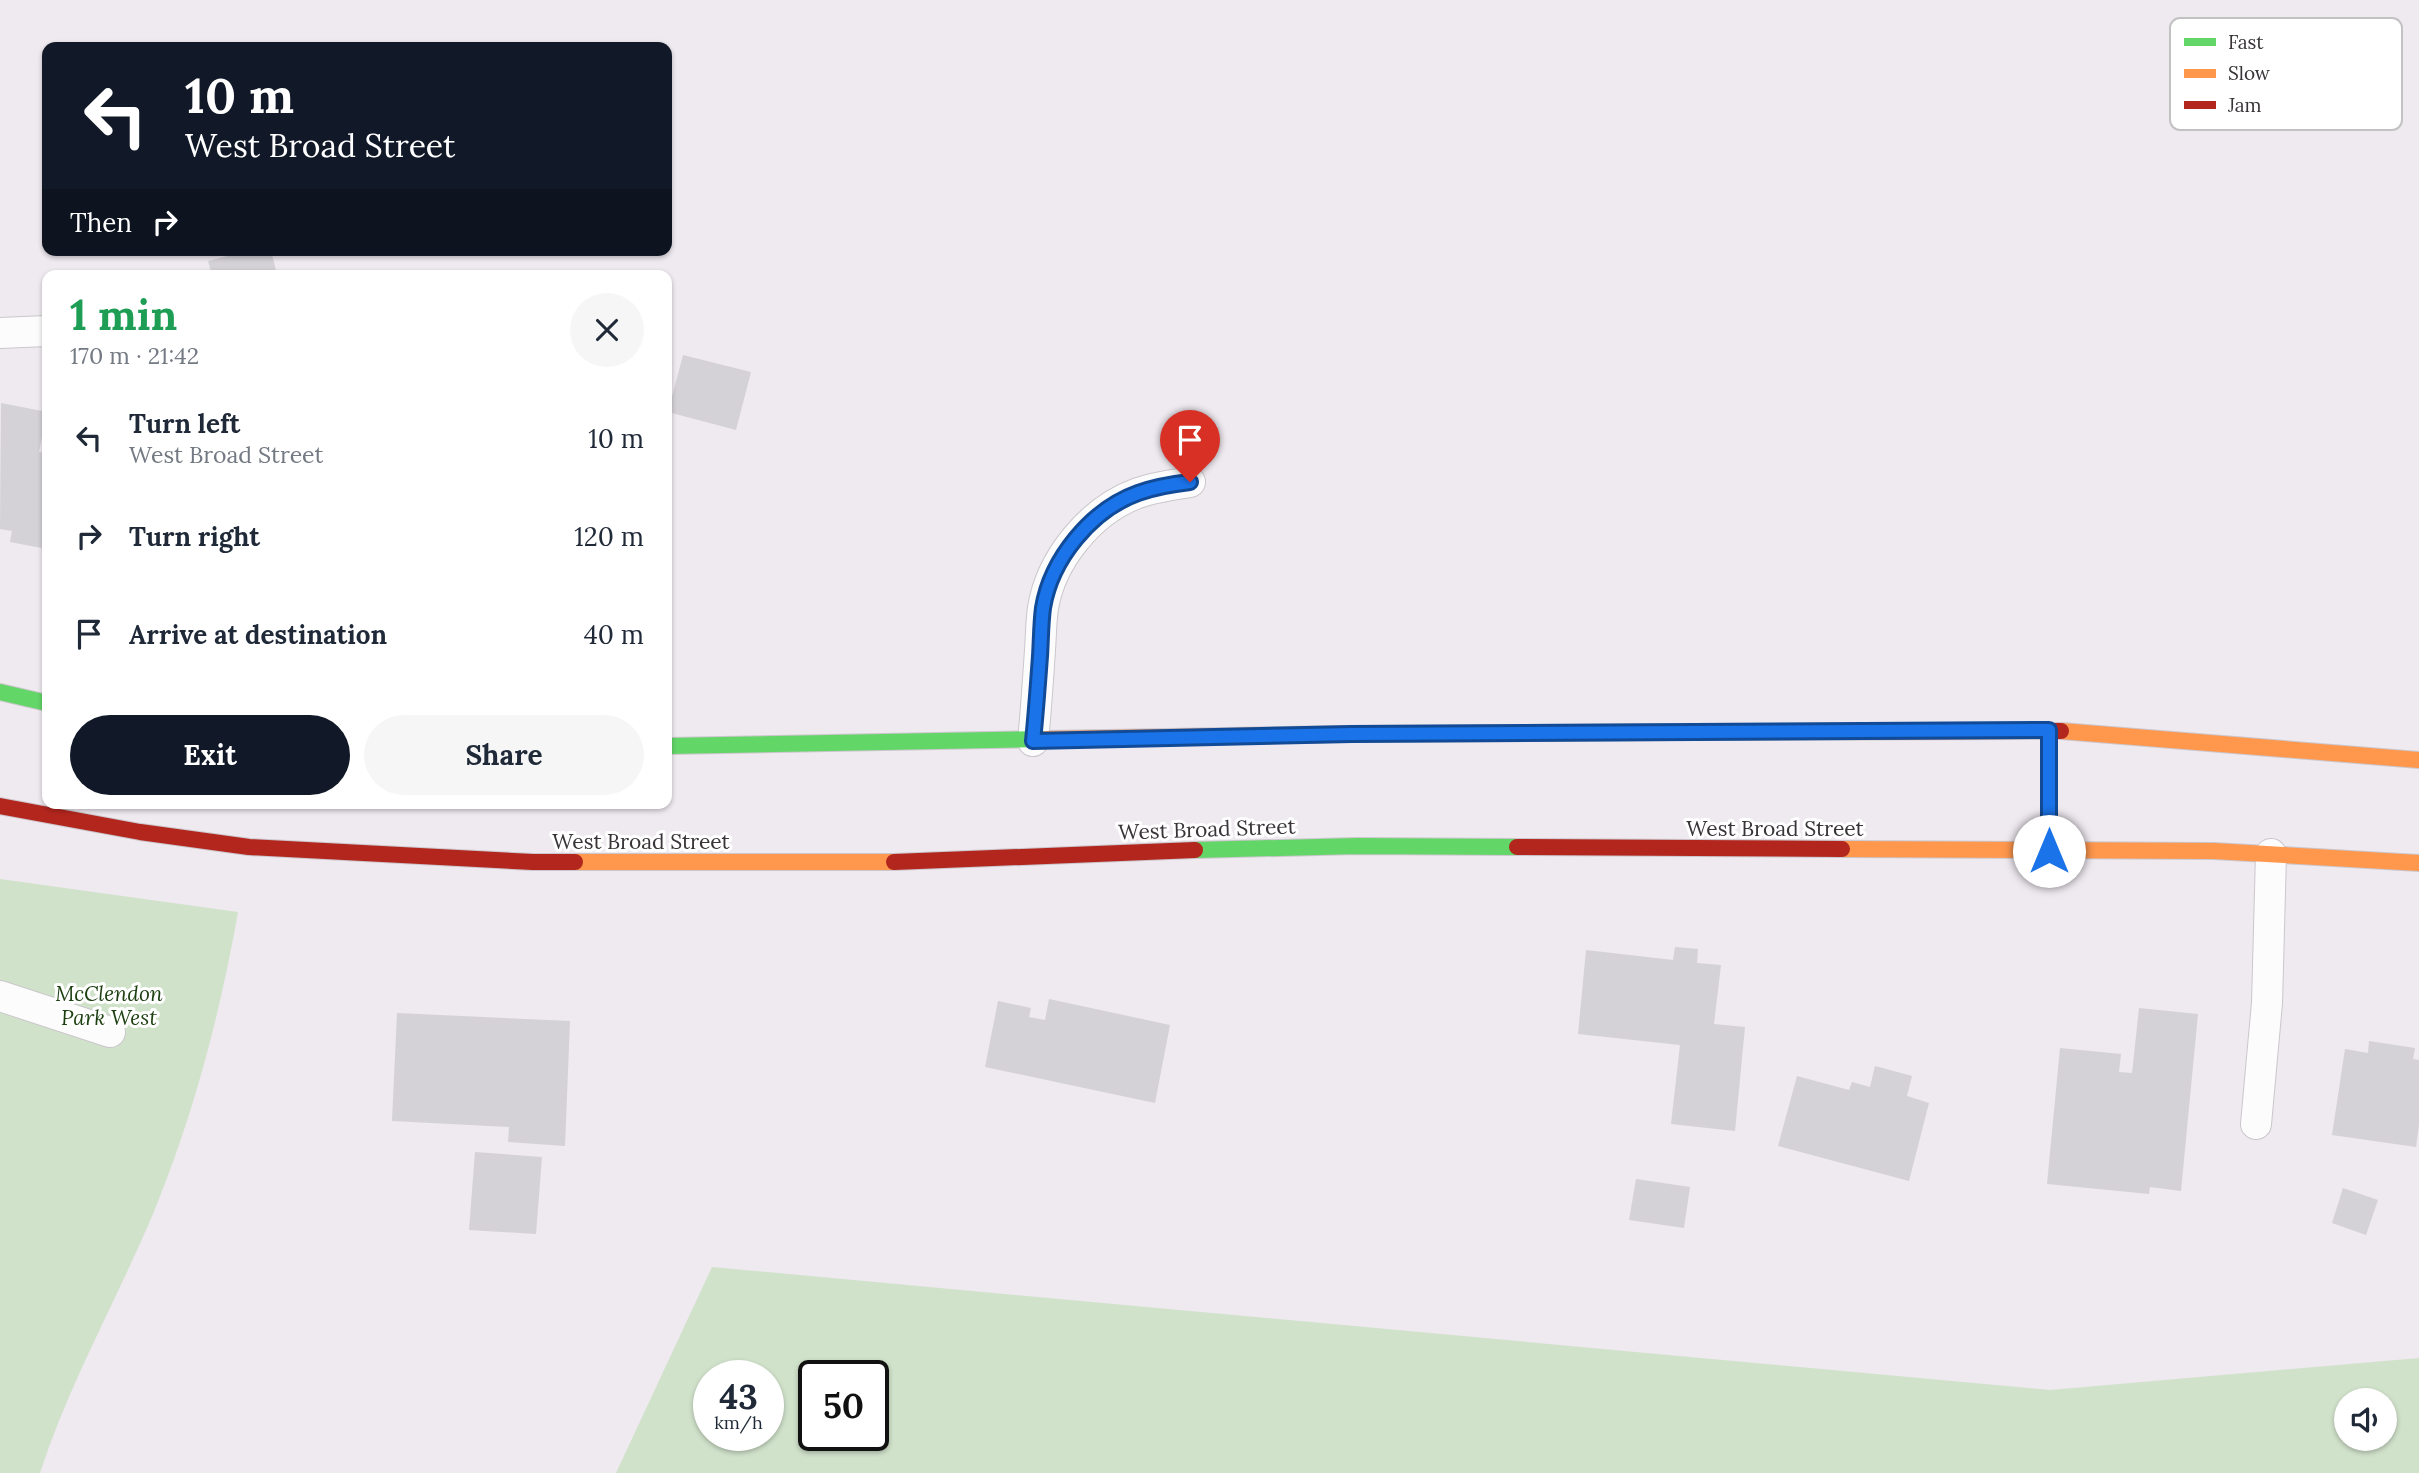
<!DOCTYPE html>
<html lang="en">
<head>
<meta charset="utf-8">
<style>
  body { margin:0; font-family:Lora,serif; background:#f6f6f7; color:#1f2937; height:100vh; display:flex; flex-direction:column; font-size:26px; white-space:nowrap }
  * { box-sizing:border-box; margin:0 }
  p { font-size:23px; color:#747a83 }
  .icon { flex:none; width:38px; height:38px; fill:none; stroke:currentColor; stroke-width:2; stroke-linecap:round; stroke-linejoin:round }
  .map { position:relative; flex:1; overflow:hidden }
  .side { position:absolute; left:42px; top:270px; width:630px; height:539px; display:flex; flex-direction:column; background:#fff; border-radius:14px; box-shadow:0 2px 5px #0004 }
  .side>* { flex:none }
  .banner { position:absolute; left:42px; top:42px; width:630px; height:214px; border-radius:14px; box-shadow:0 2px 5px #0004; background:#111827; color:#fff; overflow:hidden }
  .buttons { position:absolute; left:2334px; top:1388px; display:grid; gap:14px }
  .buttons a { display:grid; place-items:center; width:63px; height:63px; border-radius:50%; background:#fff; box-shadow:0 2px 5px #0004; font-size:35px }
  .speed { position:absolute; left:693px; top:1360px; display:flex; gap:14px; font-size:35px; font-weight:700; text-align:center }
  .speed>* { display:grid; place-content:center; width:91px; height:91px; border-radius:50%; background:#fff; box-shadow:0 2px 5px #0004; line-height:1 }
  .speed small { font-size:18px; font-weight:400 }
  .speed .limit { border:4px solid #111; border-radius:10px; background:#fff; color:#111 }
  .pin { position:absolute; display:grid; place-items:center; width:60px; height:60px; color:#fff; margin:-72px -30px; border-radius:50% 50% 50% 0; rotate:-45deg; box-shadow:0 0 7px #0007 }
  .pin .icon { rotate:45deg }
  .me { position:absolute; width:77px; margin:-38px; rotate:0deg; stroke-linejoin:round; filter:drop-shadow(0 0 5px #0008) }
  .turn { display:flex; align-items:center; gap:24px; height:147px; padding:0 28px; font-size:32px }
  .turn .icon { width:91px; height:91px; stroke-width:2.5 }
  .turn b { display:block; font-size:49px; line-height:60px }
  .then { display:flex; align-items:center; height:66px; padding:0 28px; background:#0003; gap:14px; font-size:26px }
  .round { display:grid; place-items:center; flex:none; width:74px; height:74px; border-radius:37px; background:#f6f6f7 }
  .overview { display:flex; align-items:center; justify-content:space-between; height:119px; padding:0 28px }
  h1 { font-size:42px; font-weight:700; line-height:52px; color:#1e9e55 }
  .cta { display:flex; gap:14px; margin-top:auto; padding:14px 28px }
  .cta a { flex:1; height:80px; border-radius:42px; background:#111827; color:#fff; font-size:28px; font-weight:700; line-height:80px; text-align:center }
  .cta a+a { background:#f6f6f7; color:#1f2937 }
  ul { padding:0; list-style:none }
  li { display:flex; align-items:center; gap:21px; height:98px; padding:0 28px }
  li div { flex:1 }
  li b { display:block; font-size:26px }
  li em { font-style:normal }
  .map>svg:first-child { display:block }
  .green { fill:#d1e2cb; fill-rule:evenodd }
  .building { fill:#d4d1d7 }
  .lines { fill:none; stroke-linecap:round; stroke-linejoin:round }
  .lane-casing { stroke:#cbc7cc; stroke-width:32 }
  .fast-casing { stroke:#cbc7cc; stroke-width:18 }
  .slow-casing { stroke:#cbc7cc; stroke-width:18 }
  .jam-casing { stroke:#cbc7cc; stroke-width:18 }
  .lane { stroke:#fdfcfd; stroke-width:30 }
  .fast { stroke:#63d668; stroke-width:16 }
  .slow { stroke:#ff974d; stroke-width:16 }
  .jam { stroke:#b3261e; stroke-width:16 }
  .route-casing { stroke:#114b97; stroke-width:18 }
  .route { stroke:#1a73e8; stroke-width:12 }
  .labels { text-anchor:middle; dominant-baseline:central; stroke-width:6; stroke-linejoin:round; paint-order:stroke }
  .street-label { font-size:21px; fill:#383438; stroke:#fff }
  .park-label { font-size:21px; font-style:italic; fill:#1c3f0f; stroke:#fff }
  .key { fill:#fff; stroke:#c3c2c3; stroke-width:2 }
  .key-label { font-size:19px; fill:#383438 }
</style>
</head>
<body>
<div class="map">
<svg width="2419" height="1473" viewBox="0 0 2419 1473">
  <rect width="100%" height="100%" fill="#efe9f0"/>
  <g class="green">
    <path d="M0 879 238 912C220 1014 194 1113 155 1209 118 1298 70 1381 40 1473H0Z"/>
    <path d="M712 1267 2050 1390 2419 1358V1473H616ZM709 1376H768V1435H709ZM814 1376H873V1435H814ZM2347 1400H2385V1438H2347Z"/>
  </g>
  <g class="building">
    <path d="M251 250H271L277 275H212L208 261Z"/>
    <path d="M683 355 751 372 736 430 668 412Z"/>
    <path d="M1 403 47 412 39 452 47 453V549L10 542 12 531 0 529Z"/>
    <path d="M1675 947 1698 949 1697 963 1721 965 1714 1024 1745 1027 1735 1131 1671 1124 1680 1045 1578 1034 1586 950 1673 960Z"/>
    <path d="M1049 999 1170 1025 1155 1103 985 1067 998 1001 1031 1008 1029 1017 1045 1020Z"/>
    <path d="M2139 1008 2198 1014 2181 1191 2150 1187 2149 1194 2047 1184 2060 1048 2121 1054 2119 1072 2132 1073Z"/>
    <path d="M397 1013 570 1021 565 1146 508 1142 509 1127 392 1121Z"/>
    <path d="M2369 1041 2415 1048 2413 1059 2419 1060V1125L2416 1147 2332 1135 2345 1049 2368 1053Z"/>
    <path d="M1875 1066 1912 1076 1907 1096 1929 1103 1909 1181 1778 1146 1797 1076 1849 1090 1852 1082 1870 1087Z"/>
    <path d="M475 1152 542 1157 536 1234 469 1230Z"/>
    <path d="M1636 1179 1690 1187 1684 1228 1629 1220Z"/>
    <path d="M2343 1188 2378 1200 2366 1235 2332 1223Z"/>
  </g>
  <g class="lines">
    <defs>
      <g id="lane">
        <path d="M0 333 47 331"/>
        <path d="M1033 741C1036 711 1038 680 1040 650 1041 636 1041 621 1043 608 1051 559 1091 510 1138 493 1155 487 1172 485 1190 482"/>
        <path d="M0 996 110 1032"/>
        <path d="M2256 1124 2267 1003 2271 854"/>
      </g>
      <g id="fast">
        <path d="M0 692 47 703"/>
        <path d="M2049 730V851"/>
        <path d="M1342 734 1671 732"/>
        <path d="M667 746 1046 739"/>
        <path d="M1195 850 1357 846 1517 847"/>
      </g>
      <g id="slow">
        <path d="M2061 731 2419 760"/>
        <path d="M1046 739 1342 734"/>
        <path d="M1842 849 2214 851 2419 863"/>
        <path d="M575 862H894"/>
      </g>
      <g id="jam">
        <path d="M1671 732 2061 731"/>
        <path d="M0 806 140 832 249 847 533 862H575"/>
        <path d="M1517 847 1842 849"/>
        <path d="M894 862 1195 850"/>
      </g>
    </defs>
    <use href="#lane" class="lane-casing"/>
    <use href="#fast" class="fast-casing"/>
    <use href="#slow" class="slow-casing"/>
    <use href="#jam" class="jam-casing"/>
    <use href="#lane" class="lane"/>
    <use href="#fast" class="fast"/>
    <use href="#slow" class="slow"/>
    <use href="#jam" class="jam"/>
  </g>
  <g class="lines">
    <defs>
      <path id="route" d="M1190 482C1172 484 1155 487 1138 493 1091 510 1051 559 1043 608 1041 623 1041 640 1040 656 1038 684 1036 712 1033 741L1352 734 2049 730V851"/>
    </defs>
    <use href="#route" class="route-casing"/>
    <use href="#route" class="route"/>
  </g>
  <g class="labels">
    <g class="street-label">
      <text x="1775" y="828">West Broad Street</text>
      <text transform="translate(1207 829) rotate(-2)">West Broad Street</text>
      <text x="641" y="841">West Broad Street</text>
    </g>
    <g class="park-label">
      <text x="109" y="993">McClendon<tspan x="109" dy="24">Park West</tspan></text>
    </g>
  </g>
  <rect x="2170" y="18" width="232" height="112" rx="10" class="key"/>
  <rect x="2184" y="38" width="32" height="8" fill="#63d668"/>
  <rect x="2184" y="69" width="32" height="9" fill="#ff974d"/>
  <rect x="2184" y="101" width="32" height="8" fill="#b3261e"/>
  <g class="key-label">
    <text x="2228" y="49">Fast</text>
    <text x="2228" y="80">Slow</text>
    <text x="2228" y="112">Jam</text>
  </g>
</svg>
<div class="buttons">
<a><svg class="icon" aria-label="sound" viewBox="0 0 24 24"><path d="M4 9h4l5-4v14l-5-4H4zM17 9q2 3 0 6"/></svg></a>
</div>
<div class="speed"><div>43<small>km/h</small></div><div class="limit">50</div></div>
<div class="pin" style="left:1190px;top:482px;background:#d93025"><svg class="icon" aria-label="arrive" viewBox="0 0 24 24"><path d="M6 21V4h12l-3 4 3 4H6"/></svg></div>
<svg class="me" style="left:2049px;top:851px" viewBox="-20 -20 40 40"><circle r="19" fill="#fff"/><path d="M0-13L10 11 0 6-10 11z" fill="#1a73e8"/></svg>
<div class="banner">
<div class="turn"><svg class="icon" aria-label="left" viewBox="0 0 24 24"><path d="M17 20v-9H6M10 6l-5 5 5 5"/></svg><div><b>10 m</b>West Broad Street</div></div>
<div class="then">Then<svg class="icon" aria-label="right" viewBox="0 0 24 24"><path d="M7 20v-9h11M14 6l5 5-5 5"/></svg></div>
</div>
<section class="side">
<div class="overview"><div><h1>1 min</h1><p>170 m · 21:42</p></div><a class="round"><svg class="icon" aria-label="close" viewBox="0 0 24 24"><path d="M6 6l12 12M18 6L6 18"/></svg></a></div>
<ul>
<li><svg class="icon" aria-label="left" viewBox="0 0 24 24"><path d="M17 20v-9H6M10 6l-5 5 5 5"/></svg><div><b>Turn left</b><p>West Broad Street</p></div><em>10 m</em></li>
<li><svg class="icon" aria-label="right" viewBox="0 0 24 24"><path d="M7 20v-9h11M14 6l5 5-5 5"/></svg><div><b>Turn right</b></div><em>120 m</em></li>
<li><svg class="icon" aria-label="arrive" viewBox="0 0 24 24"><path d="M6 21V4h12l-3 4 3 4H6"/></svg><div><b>Arrive at destination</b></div><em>40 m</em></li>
</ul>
<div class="cta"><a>Exit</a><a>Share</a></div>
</section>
</div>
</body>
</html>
